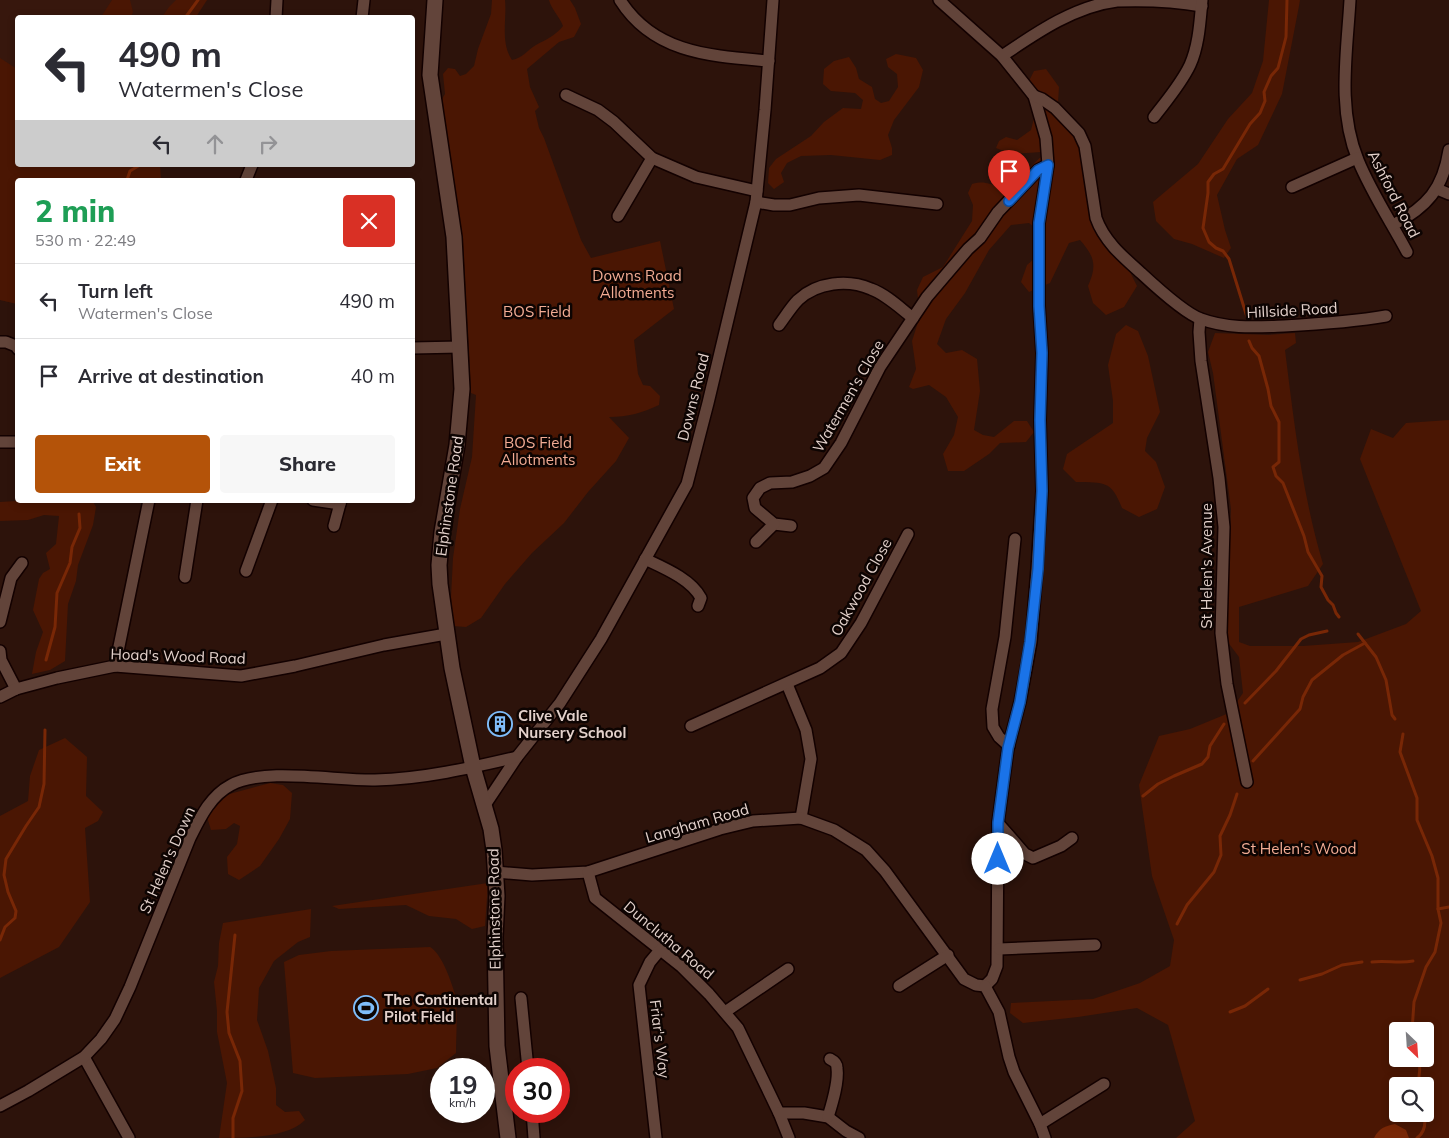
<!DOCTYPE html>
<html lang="en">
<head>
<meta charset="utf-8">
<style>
  body { margin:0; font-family:Mulish,sans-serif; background:#f7f7f7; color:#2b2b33; height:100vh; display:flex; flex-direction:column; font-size:19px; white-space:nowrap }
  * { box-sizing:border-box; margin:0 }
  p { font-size:16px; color:#7c7c81 }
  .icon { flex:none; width:28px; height:28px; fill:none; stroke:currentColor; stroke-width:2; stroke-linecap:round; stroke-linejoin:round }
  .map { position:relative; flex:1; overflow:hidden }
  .side { position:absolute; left:15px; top:178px; width:400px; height:325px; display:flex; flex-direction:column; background:#fff; border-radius:5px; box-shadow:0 2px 8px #0003 }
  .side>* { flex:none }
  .banner { position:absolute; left:15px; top:15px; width:400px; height:152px; border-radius:5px; box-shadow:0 2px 8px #0003; background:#fff; color:#2b2b33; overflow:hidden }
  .needle { width:32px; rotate:155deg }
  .fabs { position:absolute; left:1389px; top:1022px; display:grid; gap:10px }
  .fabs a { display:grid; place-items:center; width:45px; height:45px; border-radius:5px; background:#fff; box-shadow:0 2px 8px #0003; font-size:25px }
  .speed { position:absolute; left:430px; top:1058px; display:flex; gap:10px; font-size:25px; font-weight:700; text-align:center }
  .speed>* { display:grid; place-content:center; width:65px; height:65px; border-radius:50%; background:#fff; box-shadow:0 2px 8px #0003; line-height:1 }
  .speed small { font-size:12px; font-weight:400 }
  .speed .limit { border:8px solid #d22; background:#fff; color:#111 }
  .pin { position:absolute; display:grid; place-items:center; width:42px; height:42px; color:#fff; margin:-51px -21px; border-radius:50% 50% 50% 0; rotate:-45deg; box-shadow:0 0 5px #0007 }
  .pin .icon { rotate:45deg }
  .me { position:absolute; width:55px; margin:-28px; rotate:0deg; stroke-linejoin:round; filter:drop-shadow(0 0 4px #0008) }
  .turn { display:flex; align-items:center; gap:18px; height:105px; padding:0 20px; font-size:22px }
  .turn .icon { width:65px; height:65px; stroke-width:2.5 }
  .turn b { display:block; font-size:35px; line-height:42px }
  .lanes { display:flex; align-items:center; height:48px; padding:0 20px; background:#0003; justify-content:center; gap:25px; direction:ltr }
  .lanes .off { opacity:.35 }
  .round { display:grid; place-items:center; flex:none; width:52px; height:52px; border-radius:5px; background:#f7f7f7 }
  .summary { display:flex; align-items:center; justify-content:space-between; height:85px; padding:0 20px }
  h1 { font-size:30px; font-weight:800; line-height:38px; color:#1e9e55 }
  .cta { display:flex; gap:10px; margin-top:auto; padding:10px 20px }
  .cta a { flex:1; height:58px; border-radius:5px; background:#b45309; color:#fff; font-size:20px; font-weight:800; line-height:58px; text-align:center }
  .cta a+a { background:#f7f7f7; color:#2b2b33 }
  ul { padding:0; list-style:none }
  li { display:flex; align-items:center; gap:15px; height:75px; padding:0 20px; border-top:1px solid #e1e1e2 }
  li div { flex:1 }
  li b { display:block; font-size:19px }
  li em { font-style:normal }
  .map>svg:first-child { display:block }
  .built { fill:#37170d }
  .green { fill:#4a1603; fill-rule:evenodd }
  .water { fill:#782706 }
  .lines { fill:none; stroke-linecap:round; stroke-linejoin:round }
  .stream { stroke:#782706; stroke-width:3 }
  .street-casing { stroke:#130100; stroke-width:14 }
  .secondary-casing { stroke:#130100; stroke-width:18 }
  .street { stroke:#62443a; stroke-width:11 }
  .secondary { stroke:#62443a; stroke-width:15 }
  .route-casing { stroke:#114b97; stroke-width:12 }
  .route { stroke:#1a73e8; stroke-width:9 }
  .labels { text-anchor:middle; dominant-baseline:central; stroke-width:5; stroke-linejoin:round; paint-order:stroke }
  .street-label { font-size:15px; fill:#e3d1cb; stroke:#0d0402 }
  .park-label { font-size:15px; fill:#f3ac94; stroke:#0d0402 }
  .poi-label { font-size:15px; font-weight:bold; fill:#e3d1cb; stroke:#0d0402; text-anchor:start }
</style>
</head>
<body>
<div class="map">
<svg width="1449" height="1138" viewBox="0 0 1449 1138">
  <rect width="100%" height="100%" fill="#2d130b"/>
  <path class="built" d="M0 0H194L182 17 18 18 17 304 0 300Z"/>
  <g class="green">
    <path d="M112 0H130L133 12 131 17H101Z"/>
    <path d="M176 0H207L196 17H162L169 7Z"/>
    <path d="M492 0H505C507 20 500 42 512 60 523 58 527 50 536 45 547 39 555 36 563 26 560 17 551 9 549 0H570L575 8 581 24 574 37 559 42 527 69 530 87 539 107 535 111 539 128 544 138 581 240 591 258 660 241 674 309 634 340 638 374 643 385 650 386 660 396 659 405C642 413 628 417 609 417L629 438 616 461 588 492 564 523 532 553 505 584 481 618 466 627 453 626 451 597 453 558 460 509 472 457 476 395 471 393 463 243 443 115 442 99 445 94 443 74 448 68 455 69 460 76 466 74 474 66 478 49 491 14Z"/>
    <path d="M1269 0H1300L1299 6 1282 94 1258 145 1237 159 1217 195 1225 230 1231 248 1224 258 1192 244 1174 239 1156 221 1153 202 1198 164 1228 119 1252 93 1263 61Z"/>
    <path d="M896 54 916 58 923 70 919 87 894 120 888 135 892 148V155L880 160 831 155 801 156 787 163 781 173 784 182 774 189 768 183 769 168 776 159 811 136 824 122 843 108 861 109 863 100 855 93 831 91 823 84 824 69 834 61 849 57 856 68 859 79 872 87 875 99 881 103 889 101 898 87 897 74 888 67 886 59Z"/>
    <path d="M0 58 17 69 18 165H160L161 180H18L17 304 0 300Z"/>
    <path d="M1046 69 1059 87 1058 102 1068 117 1084 160 1091 219 1128 268 1137 286 1124 307 1106 315 1093 303 1088 286C1097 266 1095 257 1080 240L1069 243 1050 283 1029 292 1021 282 1027 265 1045 249 1043 235 1029 223 1011 225 989 250 965 293 946 319 937 344 946 353 962 350 977 359 980 391 974 430 983 435 994 437 1014 421H1027L1034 432 1026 442 1000 443 989 454 964 471H948L943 454 954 435 958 417 946 397 929 385 913 389 909 387 916 369 912 341 920 316 917 290 923 277 943 267 972 221 973 205 968 193 972 184C986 180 987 185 999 185 1016 186 1030 166 1042 156L1041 152 1011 154 996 148 999 141 1006 137 1017 140 1031 130 1034 118 1040 103 1029 81 1034 71Z"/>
    <path d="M1126 325 1138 331 1148 356 1160 412 1147 438 1145 451 1156 462 1165 487 1157 509 1139 517 1122 508C1111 480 1105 483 1076 482L1063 469 1067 454 1113 423V401L1108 365 1116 334Z"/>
    <path d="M1215 333 1268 335 1295 333 1296 343 1285 350C1294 422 1302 493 1323 564L1308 586 1239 607V642L1250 646H1303L1358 642 1406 624 1421 611 1360 459 1371 429 1393 438 1406 423 1449 420V1138H1176L1195 1121 1168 1025 1137 1008 1078 1017 1023 1023 1010 1013 1011 1003 1093 999 1140 983 1170 966 1174 940 1152 876 1139 785 1159 736 1190 729 1229 713 1243 693 1239 657 1227 641 1231 509 1213 373 1208 352ZM1398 1031H1425V1059H1398ZM1398 1086H1425V1114H1398Z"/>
    <path d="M17 498 18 500H92L96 507 93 525 78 565 76 581 68 604 65 661 50 670 32 674 36 652 43 632 33 610 39 579 43 573 50 569 46 553 56 544 59 516 44 515 28 520 0 521V502L16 501Z"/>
    <path d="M65 738 87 757 86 796 103 812 98 821 85 828 90 902 59 947 0 978V816L28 801 30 776 39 750Z"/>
    <path d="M270 783 283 785 292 793 290 819 279 839 260 866 239 880 228 874 227 857 237 844 240 826 234 823 226 829 211 830 207 817 222 796Z"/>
    <path d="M488 883 485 926 472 929 456 919 429 916 406 905 339 909 332 906Z"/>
    <path d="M311 909 310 937 298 942 274 961 259 988 257 1020 268 1051 276 1088V1105L285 1112 299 1111 305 1120C287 1138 247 1138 219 1138L227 1083 217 1032V1011L214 982 218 966 219 943 223 923Z"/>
    <path d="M430 947C442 954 451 981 455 994 458 1008 456 1038 456 1053L437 1068 408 1074 315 1078 293 1073 284 962 299 955 331 951Z"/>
  </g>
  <path class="water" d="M1395 1124 1406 1130 1409 1138H1374C1379 1128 1385 1126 1395 1124Z"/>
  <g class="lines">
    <g class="stream">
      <path d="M185 18 198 0"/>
      <path d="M127 180 130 171 140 165"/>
      <path d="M1247 317 1229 259 1223 251 1216 248 1209 242 1203 228 1208 193V182L1214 174 1223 169 1250 124 1260 113 1265 101 1264 92 1271 76 1278 68 1286 37 1287 0"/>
      <path d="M1249 341 1252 348 1259 356 1268 389 1271 406 1279 422V462L1273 467 1276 476 1283 483 1304 536 1308 552 1322 576 1321 587 1328 600 1333 605 1336 613 1339 617"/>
      <path d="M1358 634 1376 657 1386 680 1392 715 1395 719"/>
      <path d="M46 660 55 627 57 593 70 563 72 547 80 528 79 514"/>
      <path d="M1245 703 1276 671 1301 639 1309 635 1327 631"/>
      <path d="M1403 734 1400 752 1417 798V820L1432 856 1438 878V909L1441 923 1435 952 1426 967 1414 1002 1412 1031"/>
      <path d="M1253 761 1300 709 1303 697 1312 680 1343 655 1365 643"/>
      <path d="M1143 796 1158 784 1174 776 1202 764 1208 757 1210 746 1224 724"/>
      <path d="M1438 909 1449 907"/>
      <path d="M1177 924 1187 905 1214 872 1221 855 1220 836 1230 815 1237 794"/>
      <path d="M0 940 5 927 15 918 16 911 8 892 4 875 6 859 26 826 39 807 44 784 45 730"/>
      <path d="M1372 962C1386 960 1399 964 1413 961"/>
      <path d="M1300 980 1322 974 1342 965 1362 962"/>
      <path d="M1230 1012 1245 1006 1268 989"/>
      <path d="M1417 1059C1423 1071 1417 1074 1419 1086"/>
      <path d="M233 1138V1118L242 1091 240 1061 229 1033 227 1012 235 935"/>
      <path d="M1417 1138C1425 1132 1426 1123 1424 1114"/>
    </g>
    <defs>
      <g id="street">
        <path d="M620 0C654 54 712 56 769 61"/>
        <path d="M939 0 1002 56 1034 96 1046 138 1048 165 1039 223V306L1042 353 1040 420 1042 491 1037 569 1031 642 1020 702 1008 748 998 823 997 966 992 979 985 986"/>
        <path d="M1350 0C1347 53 1337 109 1358 160 1371 192 1391 222 1407 252"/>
        <path d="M276 18 277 0"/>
        <path d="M362 18 364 0"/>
        <path d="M1002 56C1036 33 1075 6 1117 1 1145 0 1174 1 1202 6"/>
        <path d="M566 95 598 110 614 122 652 158 696 177 757 191"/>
        <path d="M1034 96 1042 99 1055 108 1079 133 1085 146 1096 218C1104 241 1123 257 1141 273 1155 286 1184 313 1201 319 1228 329 1256 327 1284 326 1319 324 1352 322 1386 316"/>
        <path d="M1154 117C1167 100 1181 84 1190 65 1199 45 1200 21 1202 0"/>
        <path d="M246 180 252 165"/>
        <path d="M1292 187 1357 158"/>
        <path d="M1437 189 1449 194"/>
        <path d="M756 202 774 205H790L819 198 859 195 937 204"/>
        <path d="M618 216 652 158"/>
        <path d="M1393 225C1427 207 1443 189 1449 150"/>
        <path d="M1200 319 1199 332 1201 361 1219 478 1224 527 1221 633 1227 684 1247 782"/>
        <path d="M779 325C785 317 791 307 798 300 817 282 848 279 871 289 887 295 900 308 913 318"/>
        <path d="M0 342H6L16 346 18 349"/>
        <path d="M412 348 460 347"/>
        <path d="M0 442H18"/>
        <path d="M313 500 340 504"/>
        <path d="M334 526 341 500"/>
        <path d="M791 526 774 524 755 508 753 498 760 488 770 483 792 482 810 476 824 468 841 443 880 367 927 297 968 249 980 238 998 212 1038 170 1048 165"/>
        <path d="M756 542 774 524"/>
        <path d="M645 559C664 568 691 579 701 598L698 606"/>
        <path d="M246 571 272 500"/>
        <path d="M185 577 197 500"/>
        <path d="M0 622 11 578 22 563"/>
        <path d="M0 651 1 660 16 689"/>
        <path d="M115 666 149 500"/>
        <path d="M787 684 806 730 811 759 801 818"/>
        <path d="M0 697 16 689 57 678 115 666 241 676 295 666 384 645 446 634"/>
        <path d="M691 726 820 668 841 653 861 623 908 534"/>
        <path d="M1009 746 999 737 993 727 992 709 1005 637 1015 539"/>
        <path d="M485 805 517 757 560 703 601 639 687 484 708 403 756 202 765 110 773 0"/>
        <path d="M998 823 1025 854 1033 858 1061 846 1072 838"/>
        <path d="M496 872 532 875 588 872 720 829 753 821 801 818 834 830 866 850 885 871 964 979 976 985 985 986"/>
        <path d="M588 872 595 898 682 967 709 994 738 1028 779 1113 789 1138"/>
        <path d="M999 949 1095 945"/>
        <path d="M899 986 948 955"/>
        <path d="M985 986 999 1012 1009 1057 1014 1072 1040 1124 1045 1138"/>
        <path d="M521 998 528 1069"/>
        <path d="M725 1012 788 969"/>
        <path d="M84 1057 129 1138"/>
        <path d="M0 1106 28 1091 84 1057 101 1039 115 1019 130 987 190 838C200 818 210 796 231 785 263 767 337 781 375 780 423 779 470 768 517 757"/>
        <path d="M532 1111 534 1138"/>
        <path d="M779 1113H804L828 1117 846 1131 859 1138"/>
        <path d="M828 1117C832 1104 839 1082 837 1068 837 1063 834 1061 830 1059"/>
        <path d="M1040 1124 1104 1084"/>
        <path d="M656 1138 639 985 650 962 660 950"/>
      </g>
      <path id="secondary" d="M435 0 430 75 454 237 462 389 457 445 442 532 439 565 440 584 452 668 473 767 491 829 494 850 497 896 495 937 497 1046 508 1138"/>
    </defs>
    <use href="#street" class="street-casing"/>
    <use href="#secondary" class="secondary-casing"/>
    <use href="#street" class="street"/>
    <use href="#secondary" class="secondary"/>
  </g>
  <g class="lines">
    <defs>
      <path id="route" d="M998 859V823L1008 748 1020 702 1030 642 1038 569 1042 491 1040 420 1042 353 1039 306V223L1048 165 1038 170 1009 201"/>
    </defs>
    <use href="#route" class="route-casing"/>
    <use href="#route" class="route"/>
  </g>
  <defs>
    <symbol id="building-ring" viewBox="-11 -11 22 22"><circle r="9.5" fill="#0d0402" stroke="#7fbdfa" stroke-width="1.5"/><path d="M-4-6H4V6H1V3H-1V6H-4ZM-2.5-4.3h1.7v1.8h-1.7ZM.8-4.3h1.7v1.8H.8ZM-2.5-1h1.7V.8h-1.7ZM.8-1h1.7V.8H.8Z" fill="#7fbdfa"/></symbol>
    <symbol id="stadium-ring" viewBox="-11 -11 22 22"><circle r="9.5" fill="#0d0402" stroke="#7fbdfa" stroke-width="1.5"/><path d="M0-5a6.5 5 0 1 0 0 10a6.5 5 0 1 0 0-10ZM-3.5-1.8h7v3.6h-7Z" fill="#7fbdfa"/></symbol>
  </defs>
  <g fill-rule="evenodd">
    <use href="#building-ring" x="486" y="710" width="28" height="28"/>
    <use href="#stadium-ring" x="352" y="994" width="28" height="28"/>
  </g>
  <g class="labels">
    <g class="street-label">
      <text transform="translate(1394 194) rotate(63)">Ashford Road</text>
      <text transform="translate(1292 310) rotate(-3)">Hillside Road</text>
      <text transform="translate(848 396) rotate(-60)">Watermen's Close</text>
      <text transform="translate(693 397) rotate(-76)">Downs Road</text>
      <text transform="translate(449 496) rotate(-82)">Elphinstone Road</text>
      <text transform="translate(1206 566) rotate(-90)">St Helen's Avenue</text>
      <text transform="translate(861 587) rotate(-61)">Oakwood Close</text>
      <text transform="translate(178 656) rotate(2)">Hoad's Wood Road</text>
      <text transform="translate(697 823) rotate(-16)">Langham Road</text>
      <text transform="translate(167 860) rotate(-66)">St Helen's Down</text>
      <text transform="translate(494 909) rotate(-91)">Elphinstone Road</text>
      <text transform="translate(669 940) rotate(40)">Dunclutha Road</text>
      <text transform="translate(660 1039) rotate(83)">Friar's Way</text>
    </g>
    <g class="park-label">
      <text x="637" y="275">Downs Road<tspan x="637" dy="17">Allotments</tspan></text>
      <text x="537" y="311">BOS Field</text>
      <text x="538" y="442">BOS Field<tspan x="538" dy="17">Allotments</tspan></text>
      <text x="1299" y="848">St Helen's Wood</text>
    </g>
    <g class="poi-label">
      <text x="518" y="715">Clive Vale<tspan x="518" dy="17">Nursery School</tspan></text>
      <text x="384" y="999">The Continental<tspan x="384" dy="17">Pilot Field</tspan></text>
    </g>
  </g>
</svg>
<div class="fabs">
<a><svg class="needle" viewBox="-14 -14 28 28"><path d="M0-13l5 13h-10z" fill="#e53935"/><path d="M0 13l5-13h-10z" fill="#7c7c81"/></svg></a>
<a><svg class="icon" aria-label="search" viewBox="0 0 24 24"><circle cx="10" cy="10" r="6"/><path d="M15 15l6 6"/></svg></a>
</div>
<div class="speed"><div>19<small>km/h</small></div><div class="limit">30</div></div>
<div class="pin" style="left:1009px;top:201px;background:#d93025"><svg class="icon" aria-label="arrive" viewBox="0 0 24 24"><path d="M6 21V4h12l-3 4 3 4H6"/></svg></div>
<svg class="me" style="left:998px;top:859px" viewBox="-20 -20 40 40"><circle r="19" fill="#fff"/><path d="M0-13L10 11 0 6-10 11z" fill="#1a73e8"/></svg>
<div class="banner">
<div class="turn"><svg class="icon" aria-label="left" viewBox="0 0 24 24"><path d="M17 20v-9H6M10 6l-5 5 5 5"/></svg><div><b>490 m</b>Watermen's Close</div></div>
<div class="lanes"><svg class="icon" aria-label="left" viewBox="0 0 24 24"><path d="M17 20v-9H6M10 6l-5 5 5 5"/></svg><svg class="icon off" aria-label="ahead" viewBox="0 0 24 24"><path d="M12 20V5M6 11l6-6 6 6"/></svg><svg class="icon off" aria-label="right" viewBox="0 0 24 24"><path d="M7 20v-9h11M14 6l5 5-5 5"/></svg></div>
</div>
<section class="side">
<div class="summary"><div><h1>2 min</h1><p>530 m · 22:49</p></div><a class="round" style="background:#d93025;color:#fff"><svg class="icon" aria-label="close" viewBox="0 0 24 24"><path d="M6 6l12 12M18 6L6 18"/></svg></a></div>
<ul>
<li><svg class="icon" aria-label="left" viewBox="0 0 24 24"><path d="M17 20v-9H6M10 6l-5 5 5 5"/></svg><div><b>Turn left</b><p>Watermen's Close</p></div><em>490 m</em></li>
<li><svg class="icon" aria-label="arrive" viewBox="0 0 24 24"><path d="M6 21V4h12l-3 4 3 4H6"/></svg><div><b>Arrive at destination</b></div><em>40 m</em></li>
</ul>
<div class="cta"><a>Exit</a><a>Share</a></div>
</section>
</div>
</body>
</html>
